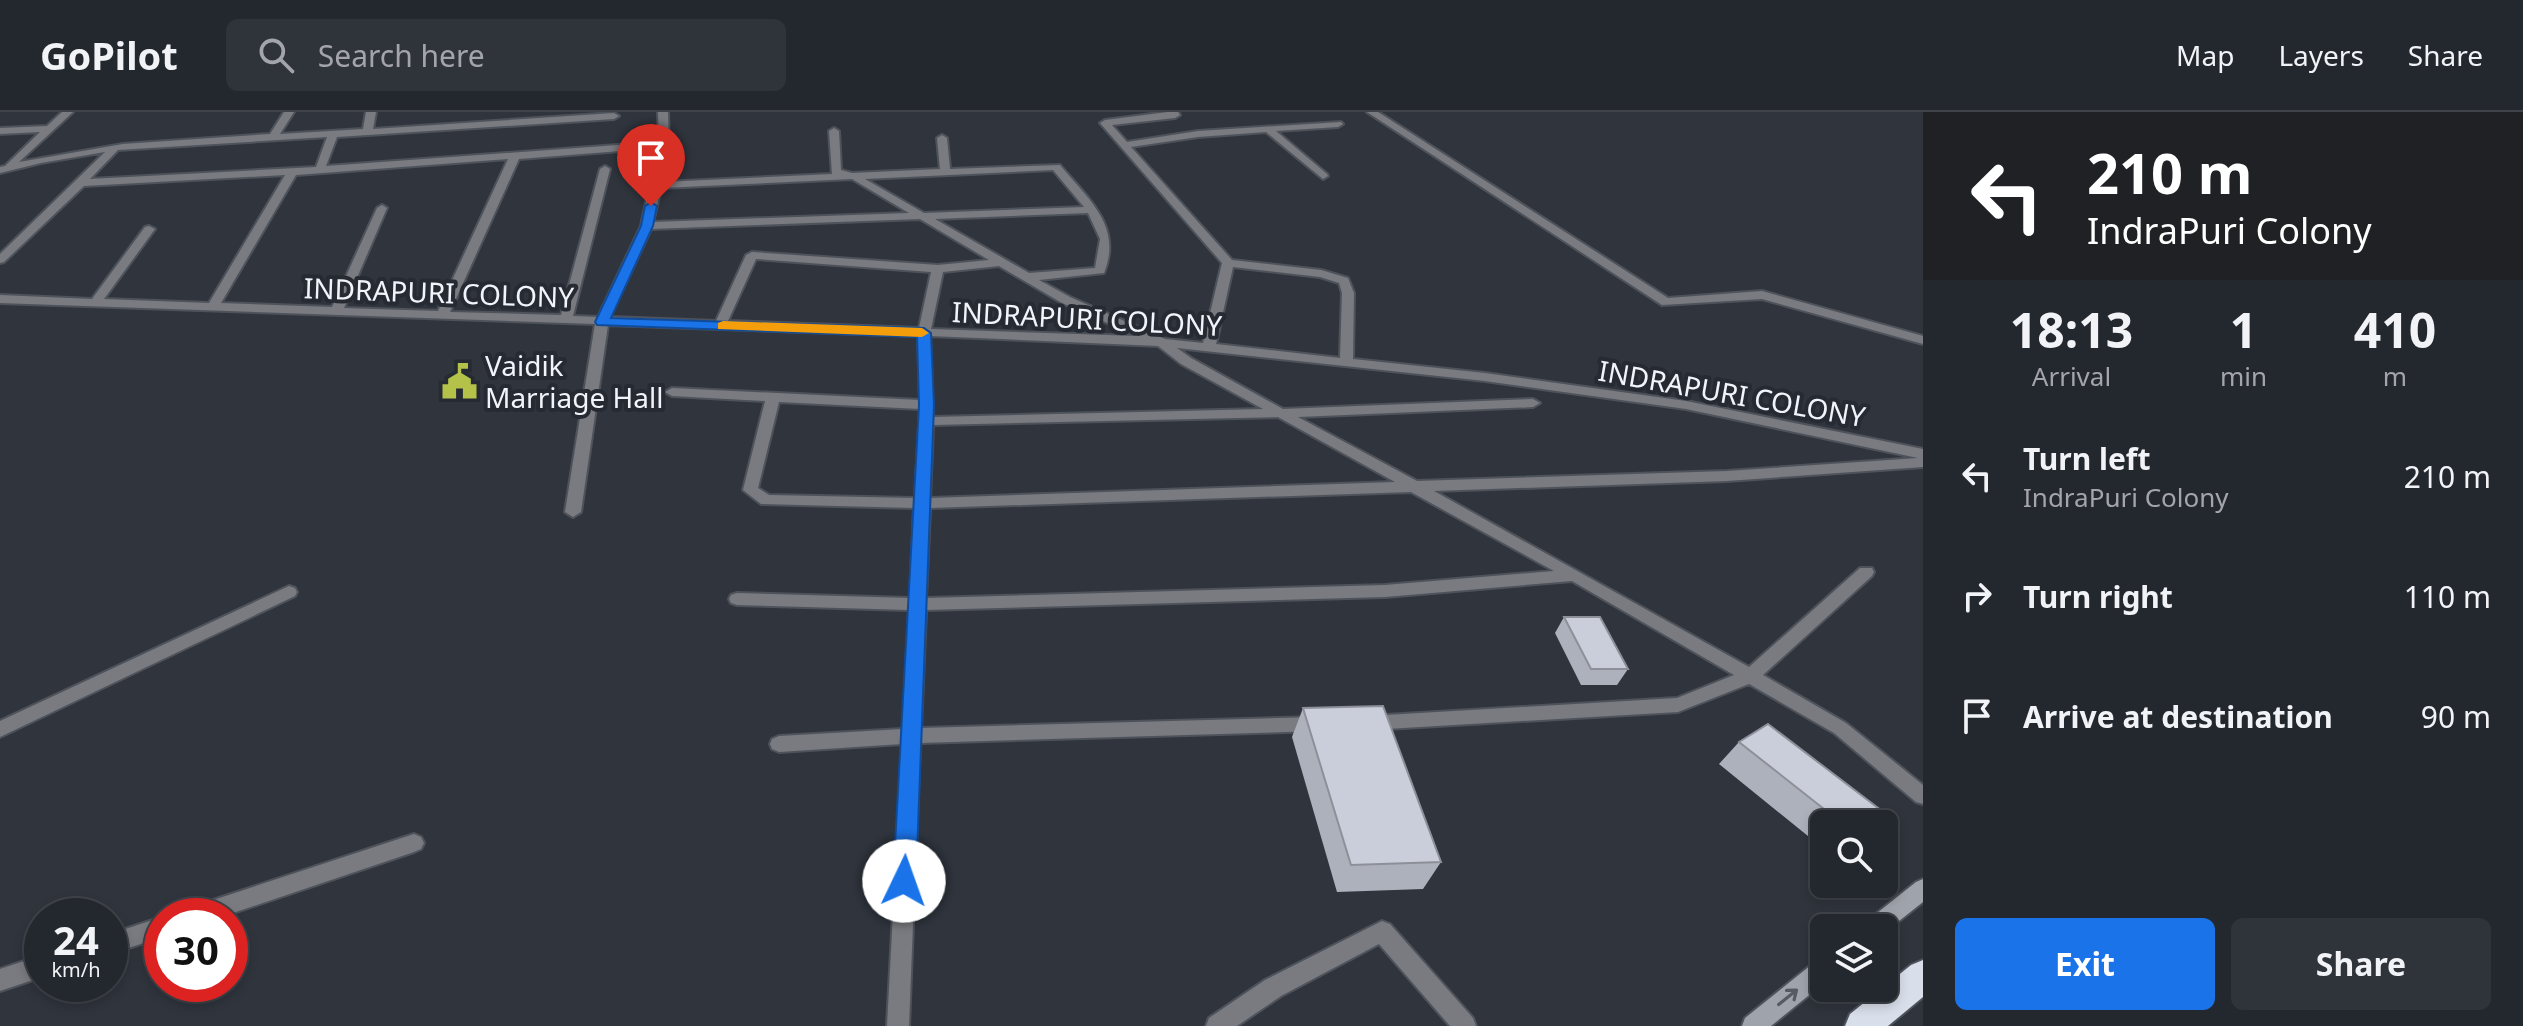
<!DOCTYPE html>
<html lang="en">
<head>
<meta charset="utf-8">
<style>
  body { margin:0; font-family:"Noto Sans",sans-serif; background:#2f333a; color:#f1f3f6; height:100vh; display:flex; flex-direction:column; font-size:30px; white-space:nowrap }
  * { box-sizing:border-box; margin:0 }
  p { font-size:26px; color:#a3a5aa }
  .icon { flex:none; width:44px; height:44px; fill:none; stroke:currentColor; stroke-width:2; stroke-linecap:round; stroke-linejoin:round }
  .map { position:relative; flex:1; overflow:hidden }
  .details { display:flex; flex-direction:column; background:#23272e; width:600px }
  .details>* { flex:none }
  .guide { background:#202124; color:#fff; overflow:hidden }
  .buttons { position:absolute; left:1810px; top:698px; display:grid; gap:16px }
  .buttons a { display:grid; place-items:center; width:88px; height:88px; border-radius:12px; background:#23272e; box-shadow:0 4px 12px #0003,0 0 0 2px #40444a; font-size:40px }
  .speed { position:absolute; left:24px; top:786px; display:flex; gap:16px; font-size:40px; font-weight:700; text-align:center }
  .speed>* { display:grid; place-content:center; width:104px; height:104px; border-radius:50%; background:#23272e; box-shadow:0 4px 12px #0003,0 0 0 2px #40444a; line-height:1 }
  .speed small { font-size:20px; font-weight:400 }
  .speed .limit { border:12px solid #d22; background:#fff; color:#111 }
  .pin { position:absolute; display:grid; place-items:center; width:68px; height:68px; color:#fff; margin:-82px -34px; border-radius:50% 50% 50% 0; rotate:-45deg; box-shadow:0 0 8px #0007 }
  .pin .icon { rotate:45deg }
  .me { position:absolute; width:88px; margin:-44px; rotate:3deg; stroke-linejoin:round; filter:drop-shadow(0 0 6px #0008) }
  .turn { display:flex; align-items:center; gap:28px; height:168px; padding:0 32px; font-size:36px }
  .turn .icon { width:104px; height:104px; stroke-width:2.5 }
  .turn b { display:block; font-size:56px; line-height:68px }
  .eta { display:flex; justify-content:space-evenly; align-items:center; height:136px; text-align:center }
  .eta b { font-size:48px; font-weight:700; line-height:56px }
  .action { display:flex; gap:16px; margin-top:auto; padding:16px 32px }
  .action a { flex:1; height:92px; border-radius:12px; background:#1a73e8; color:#fff; font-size:32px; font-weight:700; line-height:92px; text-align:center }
  .action a+a { background:#2f333a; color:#f1f3f6 }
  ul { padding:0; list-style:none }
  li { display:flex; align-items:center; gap:24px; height:120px; padding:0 32px }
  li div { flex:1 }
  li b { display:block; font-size:30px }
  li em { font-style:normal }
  header { display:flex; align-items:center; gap:48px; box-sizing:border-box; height:112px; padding:0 40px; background:#23272e; border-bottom:2px solid #40444a }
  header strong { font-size:38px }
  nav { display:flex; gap:44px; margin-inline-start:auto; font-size:28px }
  .search { width:560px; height:72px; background:#2f333a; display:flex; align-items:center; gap:20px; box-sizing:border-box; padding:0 28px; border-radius:12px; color:#a3a5aa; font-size:30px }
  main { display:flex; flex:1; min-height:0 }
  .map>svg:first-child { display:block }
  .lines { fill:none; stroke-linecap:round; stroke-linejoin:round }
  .street-casing { stroke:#4e535b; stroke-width:4 }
  .secondary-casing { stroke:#4e535b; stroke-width:4 }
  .highway-casing { stroke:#4e535b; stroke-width:4 }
  .street { fill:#797b80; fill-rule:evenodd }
  .secondary { fill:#9fa3ab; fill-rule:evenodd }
  .highway { fill:#d8deea; fill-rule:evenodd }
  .wall { fill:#adb1bb }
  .building { fill:#c9ceda; stroke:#8d9099; stroke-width:2 }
  .oneway { stroke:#565a63 }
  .route { fill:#1a73e8; stroke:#114b97; stroke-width:2 }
  .slow { fill:#f59e0b }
  .labels { text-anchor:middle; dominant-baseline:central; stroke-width:8; stroke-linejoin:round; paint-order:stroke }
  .street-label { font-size:28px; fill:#f1f4fa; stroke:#252a33 }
  .poi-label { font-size:28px; fill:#f1f4fa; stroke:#252a33; text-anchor:start }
</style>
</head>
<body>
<header>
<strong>GoPilot</strong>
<div class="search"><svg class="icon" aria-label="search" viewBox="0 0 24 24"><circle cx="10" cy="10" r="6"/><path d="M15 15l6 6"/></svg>Search here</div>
<nav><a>Map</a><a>Layers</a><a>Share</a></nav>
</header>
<main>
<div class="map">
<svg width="1923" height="914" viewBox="0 0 1923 914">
  <rect width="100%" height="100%" fill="#2f343d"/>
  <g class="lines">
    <defs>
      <g id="street">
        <path d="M62 0H73L19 50 123 32 270 22 284 0H294L280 22 363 17 366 0H376L373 17 614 1 619 4 614 7 337 25 326 54 659 30 658 0H668L669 33 662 70 832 62 829 19 834 16 839 19 841 58 852 61 940 57 937 26 942 23 947 26 950 57 1060 53C1088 87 1123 114 1104 161L1039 168 1070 185 1165 227 1203 231 1222 151 1100 11 1105 8 1168 0H1178L1180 3 1175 6 1112 13 1127 30 1198 19 1341 10 1343 12 1338 15 1276 19 1327 62 1328 64 1323 67 1266 20 1198 25 1131 35 1232 148 1321 158 1348 166 1354 181 1353 247 1485 261 1686 289 1923 337V355L1727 369 1434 379 1749 555 1860 456H1872L1874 460 1872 464 1763 563 1846 611 1923 673V692L1916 690 1834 621 1749 572 1678 600 1369 618 1363 616 1360 611 1363 606 1369 604 1677 586 1734 563 1572 469 1385 485 926 498 921 616 1318 605 1324 607 1327 612 1324 617 1318 619 920 631 909 914H887L902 632 779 640 772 637 770 632 772 627 779 624 903 617 909 498 737 493 731 491 729 487 731 483 737 481 910 486 914 396 761 392 743 378 765 289 672 284 665 280 672 276 920 288 918 224 608 213 581 400 573 405 565 400 595 212 0 191V183L92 187 145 115 149 114 155 117 104 187 209 191 285 63 84 74 4 150 0 151V142L105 40 41 51 0 61V55L5 54 40 20 0 22V16L47 14ZM327 25 316 55 90 67 118 38ZM658 36 641 114 598 205 573 204 610 57 605 54 600 57 561 203 450 200 519 47ZM508 47 438 199 344 196 387 96 382 93 377 96 332 195 221 191 296 63ZM1053 58 1084 95 924 101 865 67ZM852 67 909 101 653 110 661 76ZM1088 101 1100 127 1095 156 1029 161 935 107ZM920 107 989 148 938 153 752 140 746 143 716 209 610 205 651 117ZM756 147 931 160 919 216 728 209ZM999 154 1062 191 1137 224 931 217 943 160ZM1233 155 1320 165 1339 171 1342 181 1340 246 1216 232ZM930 224 1158 234 1181 252 1263 297 933 305ZM1177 236 1485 269 1686 297 1918 346 1727 359 1417 369 1298 305 1533 295 1540 291 1533 287 1283 297 1191 246ZM779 290 920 297 915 386 769 383 758 376ZM1278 305 1395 370 930 386 933 313ZM1411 380 1554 459 1385 473 926 486 930 396Z"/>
        <path d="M1367 0H1378L1668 186 1762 179 1923 224V232L1762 187 1662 193Z"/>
        <path d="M289 474 295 476 297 480 295 484 0 625V609Z"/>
        <path d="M414 722 421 725 424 731 421 737 414 740 224 804H185L188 797 195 794Z"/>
        <path d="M162 805V825L110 842V822Z"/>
        <path d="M1382 809 1390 812 1473 906 1476 914H1450L1379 832 1281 884 1237 914H1206L1209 906 1265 868Z"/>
        <path d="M42 843V865L0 879V857Z"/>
      </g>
      <g id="secondary">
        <path d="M1923 767V790L1884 821V816H1863L1867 809 1916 770Z"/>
        <path d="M1824 846V871L1771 914H1742L1745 906 1816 849Z"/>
      </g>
      <path id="highway" d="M1923 848V885L1888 914H1845L1850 902 1911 853Z"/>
    </defs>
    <use href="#street" class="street-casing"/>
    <use href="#secondary" class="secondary-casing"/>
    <use href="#highway" class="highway-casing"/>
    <use href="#street" class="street"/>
    <use href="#secondary" class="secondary"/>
    <use href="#highway" class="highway"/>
  </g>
  <g class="wall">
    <path d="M1564 505 1628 557 1617 573H1581L1555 521Z"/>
    <path d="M1303 596 1441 750 1423 777 1337 780 1292 625Z"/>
    <path d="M1739 630 1882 699 1867 712H1824V737L1719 652Z"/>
  </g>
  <g class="building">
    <path d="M1564 505H1600L1628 557H1591Z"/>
    <path d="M1383 594 1441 750 1351 753 1303 596Z"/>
    <path d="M1768 612 1882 699 1863 712H1843L1739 630Z"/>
  </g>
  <defs><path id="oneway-shaft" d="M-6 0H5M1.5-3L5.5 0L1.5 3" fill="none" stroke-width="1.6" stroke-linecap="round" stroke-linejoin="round" transform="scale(2)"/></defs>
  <use class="oneway" href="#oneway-shaft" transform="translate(1788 885) rotate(-39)"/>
  <path class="route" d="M651 90 657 94 653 114 611 206 924 216 931 221 934 293 916 769 913 777 904 780 896 777 893 769 919 293 917 225 597 213 595 210 641 114 645 94Z"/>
  <path class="slow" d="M723 209 922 216 929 221 922 225 718 217V211Z"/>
  <defs>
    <symbol id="civic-bare" viewBox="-9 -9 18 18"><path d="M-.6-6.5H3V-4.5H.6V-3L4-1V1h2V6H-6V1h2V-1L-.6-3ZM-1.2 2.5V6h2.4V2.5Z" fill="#b5c249" stroke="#252a33" stroke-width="2.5" paint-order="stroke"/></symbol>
  </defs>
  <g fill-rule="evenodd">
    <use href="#civic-bare" x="434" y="244" width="51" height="51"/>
  </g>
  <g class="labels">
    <g class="street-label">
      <text transform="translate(439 180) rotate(2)">INDRAPURI COLONY</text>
      <text transform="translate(1087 206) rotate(3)">INDRAPURI COLONY</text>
      <text transform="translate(1732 281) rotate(10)">INDRAPURI COLONY</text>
    </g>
    <g class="poi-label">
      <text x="485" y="253">Vaidik<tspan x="485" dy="32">Marriage Hall</tspan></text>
    </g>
  </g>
</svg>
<div class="buttons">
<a><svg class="icon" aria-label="search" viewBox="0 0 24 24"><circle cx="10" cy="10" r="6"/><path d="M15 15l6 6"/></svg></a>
<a><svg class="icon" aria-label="layers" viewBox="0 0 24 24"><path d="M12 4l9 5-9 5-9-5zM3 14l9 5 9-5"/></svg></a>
</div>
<div class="speed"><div>24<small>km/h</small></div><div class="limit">30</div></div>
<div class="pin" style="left:651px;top:94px;background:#d93025"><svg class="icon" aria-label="arrive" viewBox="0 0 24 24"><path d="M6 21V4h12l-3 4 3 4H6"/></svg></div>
<svg class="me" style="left:904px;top:769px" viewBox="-20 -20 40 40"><circle r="19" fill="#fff"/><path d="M0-13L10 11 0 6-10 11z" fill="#1a73e8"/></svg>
</div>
<section class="details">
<div class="guide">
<div class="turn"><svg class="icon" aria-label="left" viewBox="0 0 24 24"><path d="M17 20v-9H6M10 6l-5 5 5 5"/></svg><div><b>210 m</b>IndraPuri Colony</div></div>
</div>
<div class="eta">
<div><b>18:13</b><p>Arrival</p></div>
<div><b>1</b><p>min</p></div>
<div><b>410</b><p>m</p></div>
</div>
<ul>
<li><svg class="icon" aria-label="left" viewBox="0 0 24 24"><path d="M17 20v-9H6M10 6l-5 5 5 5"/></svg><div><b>Turn left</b><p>IndraPuri Colony</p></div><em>210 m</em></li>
<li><svg class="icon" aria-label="right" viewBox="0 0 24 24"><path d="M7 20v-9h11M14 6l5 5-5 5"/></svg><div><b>Turn right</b></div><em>110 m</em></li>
<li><svg class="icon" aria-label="arrive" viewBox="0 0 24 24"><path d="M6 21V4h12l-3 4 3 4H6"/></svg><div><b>Arrive at destination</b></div><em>90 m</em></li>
</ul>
<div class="action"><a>Exit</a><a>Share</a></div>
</section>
</main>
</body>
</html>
